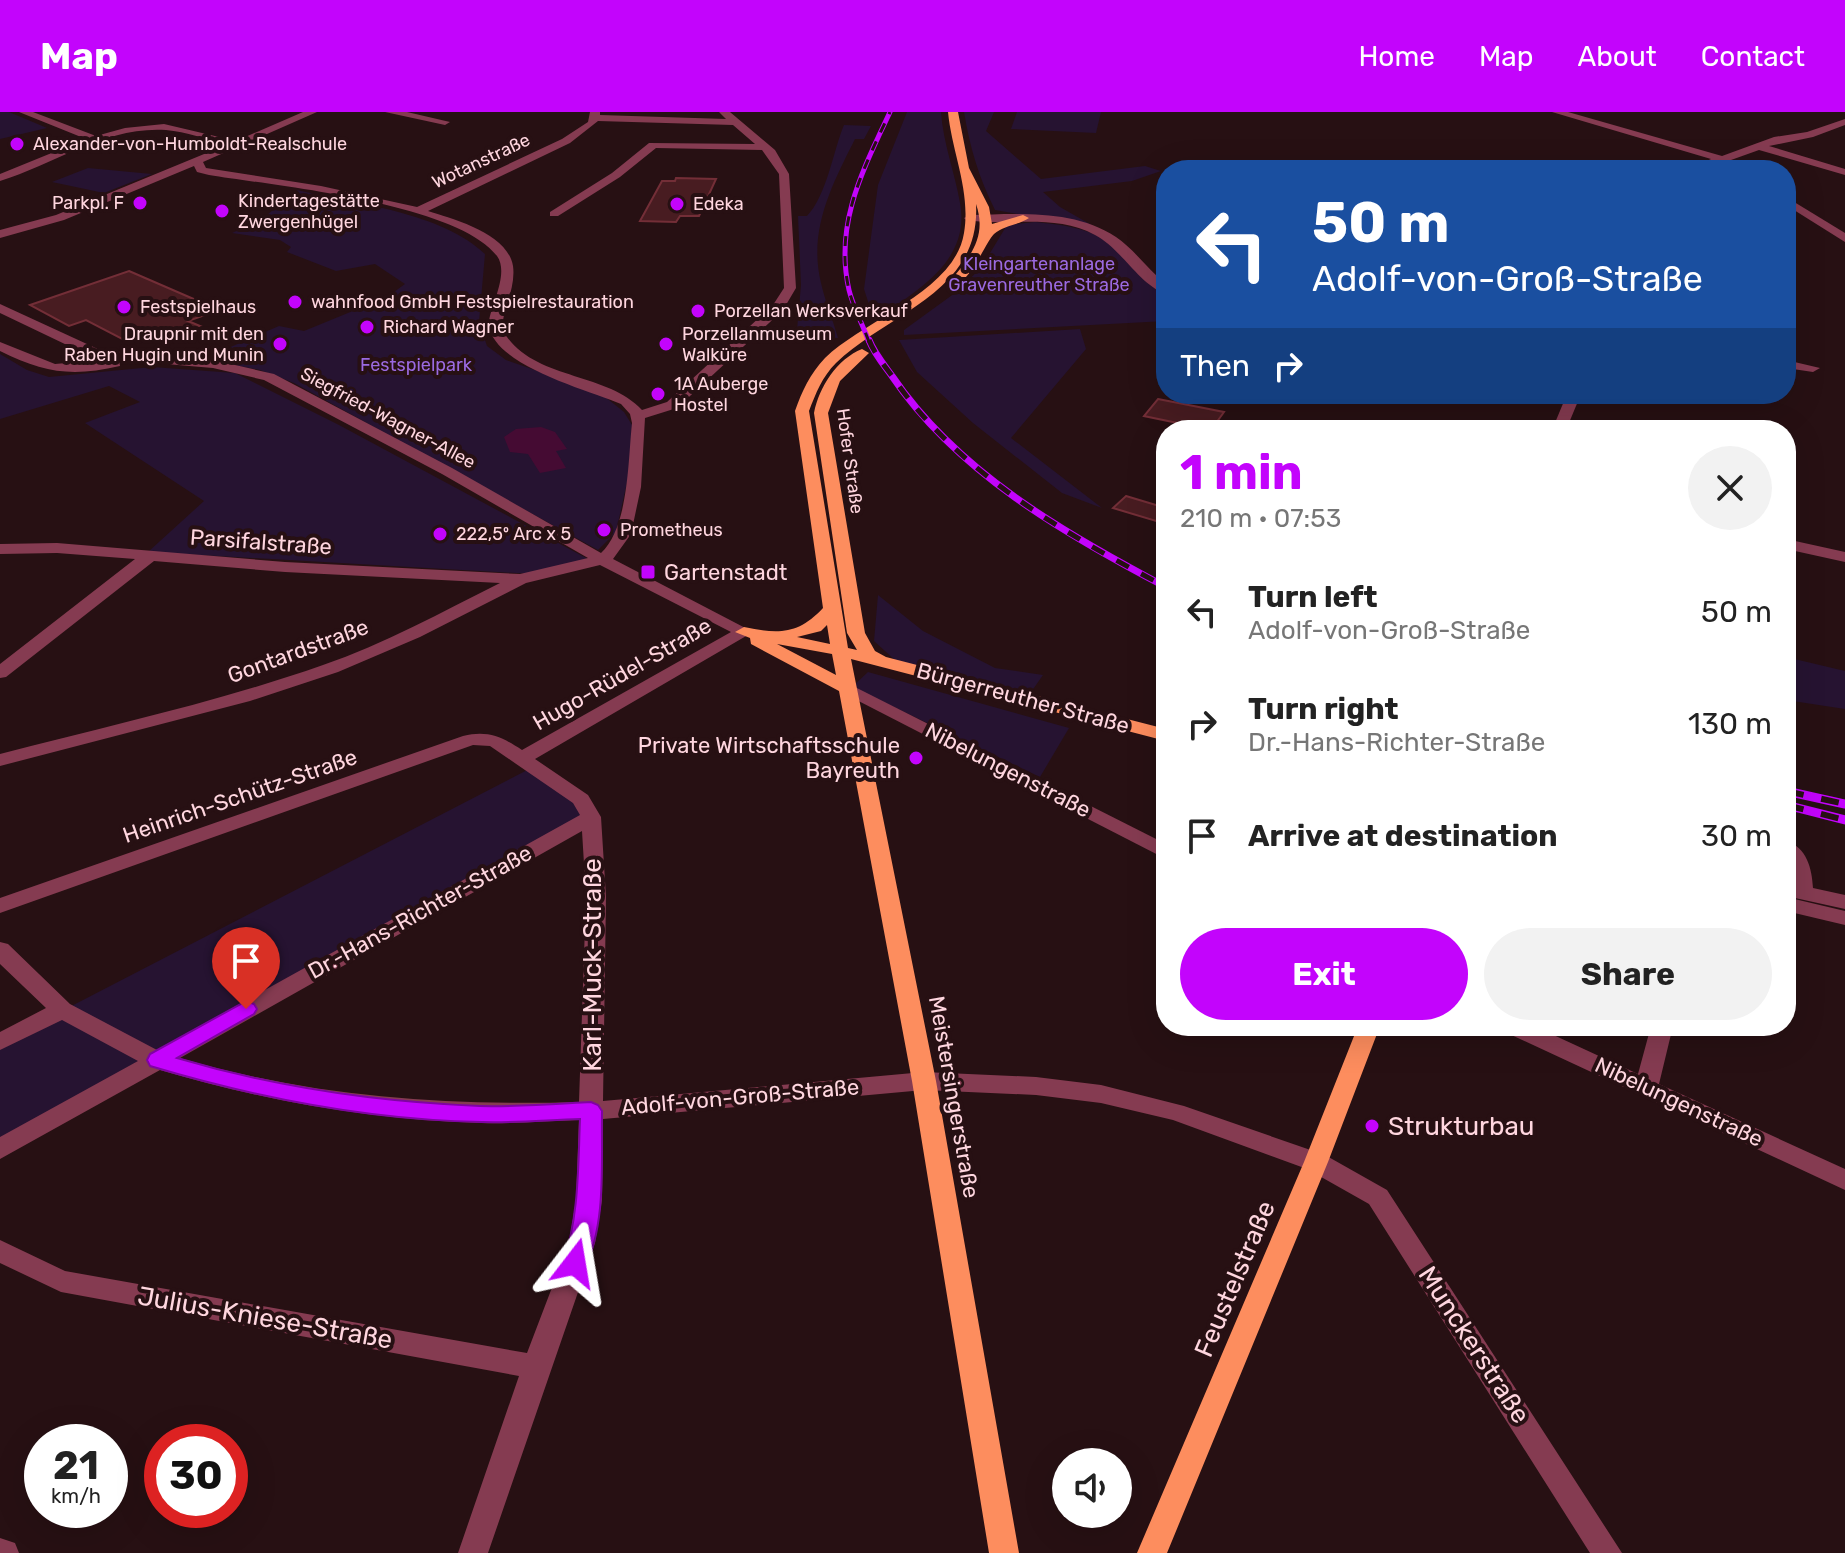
<!DOCTYPE html>
<html lang="en">
<head>
<meta charset="utf-8">
<style>
  body { margin:0; font-family:Rubik,sans-serif; background:#f2f2f2; color:#222; height:100vh; display:flex; flex-direction:column; font-size:30px; white-space:nowrap }
  * { box-sizing:border-box; margin:0 }
  p { font-size:26px; color:#767676 }
  .icon { flex:none; width:44px; height:44px; fill:none; stroke:currentColor; stroke-width:2; stroke-linecap:round; stroke-linejoin:round }
  .map { position:relative; flex:1; overflow:hidden }
  .drawer { position:absolute; left:1156px; top:308px; width:640px; height:616px; display:flex; flex-direction:column; background:#fff; border-radius:32px; box-shadow:0 8px 32px #0002 }
  .drawer>* { flex:none }
  .guide { position:absolute; left:1156px; top:48px; width:640px; height:244px; border-radius:32px; box-shadow:0 8px 32px #0002; background:#1a4fa0; color:#fff; overflow:hidden }
  .controls { position:absolute; left:1052px; top:1336px; display:grid; gap:16px }
  .controls a { display:grid; place-items:center; width:80px; height:80px; border-radius:50%; background:#fff; box-shadow:0 8px 32px #0002; font-size:40px }
  .speed { position:absolute; left:24px; top:1312px; display:flex; gap:16px; font-size:40px; font-weight:700; text-align:center }
  .speed>* { display:grid; place-content:center; width:104px; height:104px; border-radius:50%; background:#fff; box-shadow:0 8px 32px #0002; line-height:1 }
  .speed small { font-size:20px; font-weight:400 }
  .speed .limit { border:12px solid #d22; background:#fff; color:#111 }
  .pin { position:absolute; display:grid; place-items:center; width:68px; height:68px; color:#fff; margin:-82px -34px; border-radius:50% 50% 50% 0; rotate:-45deg; box-shadow:0 0 8px #0007 }
  .pin .icon { rotate:45deg }
  .me { position:absolute; width:88px; margin:-44px; rotate:14deg; stroke-linejoin:round; filter:drop-shadow(0 0 6px #0008) }
  .turn { display:flex; align-items:center; gap:28px; height:168px; padding:0 24px; font-size:36px }
  .turn .icon { width:104px; height:104px; stroke-width:2.5 }
  .turn b { display:block; font-size:56px; line-height:68px }
  .then { display:flex; align-items:center; height:76px; padding:0 24px; background:#0003; gap:16px; font-size:30px }
  .round { display:grid; place-items:center; flex:none; width:84px; height:84px; border-radius:42px; background:#f2f2f2 }
  .overview { display:flex; align-items:center; justify-content:space-between; height:136px; padding:0 24px }
  h1 { font-size:48px; font-weight:700; line-height:60px; color:#c304fc }
  .button { display:flex; gap:16px; margin-top:auto; padding:16px 24px }
  .button a { flex:1; height:92px; border-radius:48px; background:#c304fc; color:#fff; font-size:32px; font-weight:700; line-height:92px; text-align:center }
  .button a+a { background:#f2f2f2; color:#222 }
  ul { padding:0; list-style:none }
  li { display:flex; align-items:center; gap:24px; height:112px; padding:0 24px }
  li div { flex:1 }
  li b { display:block; font-size:30px }
  li em { font-style:normal }
  header { display:flex; align-items:center; gap:48px; box-sizing:border-box; height:112px; padding:0 40px; background:#c304fc; color:#fff }
  header strong { font-size:38px }
  nav { display:flex; gap:44px; margin-inline-start:auto; font-size:28px }
  .map>svg:first-child { display:block }
  .green { fill:#261331 }
  .water { fill:#450b33 }
  .building { fill:#481c21; stroke:#732e37; stroke-width:2 }
  .lines { fill:none; stroke-linecap:round; stroke-linejoin:round }
  .minor { fill:#853b51; fill-rule:evenodd }
  .major { fill:#fd8d5e; fill-rule:evenodd }
  .rail-far2-casing { stroke:#c304fc; stroke-width:5 }
  .rail-far1-casing { stroke:#c304fc; stroke-width:7 }
  .rail-casing { stroke:#c304fc; stroke-width:9 }
  .rail-far2 { stroke:#271013; stroke-width:3; stroke-dasharray:10; stroke-linecap:butt }
  .rail-far1 { stroke:#271013; stroke-width:5; stroke-dasharray:14; stroke-linecap:butt }
  .rail { stroke:#271013; stroke-width:6; stroke-dasharray:18; stroke-linecap:butt }
  .route { fill:#c304fc; stroke:#7f03a4; stroke-width:2 }
  .poi-dot { fill:#c304fc; stroke:#271013; stroke-width:3 }
  .labels { text-anchor:middle; dominant-baseline:central; stroke-width:8; stroke-linejoin:round; paint-order:stroke }
  .far-poi-label { font-size:18px; fill:#ffd6df; stroke:#271013; text-anchor:start }
  .far-street-label { font-size:18px; fill:#ffd6df; stroke:#271013 }
  .far-park-label { font-size:18px; fill:#9b6ae1; stroke:#271013 }
  .street-label { font-size:22px; fill:#ffd6df; stroke:#271013 }
  .poi-label { font-size:22px; fill:#ffd6df; stroke:#271013; text-anchor:start }
  .near-street-label { font-size:26px; fill:#ffd6df; stroke:#271013 }
  .near-poi-label { font-size:26px; fill:#ffd6df; stroke:#271013; text-anchor:start }
</style>
</head>
<body>
<header>
<strong>Map</strong>
<nav><a>Home</a><a>Map</a><a>About</a><a>Contact</a></nav>
</header>
<div class="map">
<svg width="1845" height="1441" viewBox="0 0 1845 1441">
  <rect width="100%" height="100%" fill="#271013"/>
  <g class="green">
    <path d="M0 0H9L47 16 0 27Z"/>
    <path d="M907 0H941C943 31 955 61 960 91 971 150 915 180 874 208L864 177 878 73Z"/>
    <path d="M964 0H994L986 19 1041 67 1145 54 1161 59 1132 69 1043 80 1060 95 1095 115 995 98C979 66 970 36 964 0Z"/>
    <path d="M1017 0H1101L1096 21 1011 17Z"/>
    <path d="M844 13 871 14 864 27H855C832 73 808 118 821 171 825 189 833 208 838 226L808 225 797 218 801 173 798 104H807C827 83 833 39 844 13Z"/>
    <path d="M88 56 152 62 104 81 52 70Z"/>
    <path d="M297 78C354 91 443 101 485 142L479 210 487 234 506 248 599 280 624 300 632 313 630 357 616 420 598 438 294 271 260 258 203 247 279 214 304 219 387 185 405 172 375 152 336 159 287 140 291 135 280 128 232 121 261 108Z"/>
    <path d="M1035 110C1063 113 1095 116 1116 137 1134 153 1145 171 1166 183V188L1159 189 1166 201V209L904 223V218L955 181 981 156 1007 113Z"/>
    <path d="M1080 217 1086 237 1011 326 1102 396 1062 381 973 311 917 260 899 228Z"/>
    <path d="M0 242 27 258 49 265 152 255 235 261 339 313 588 447 534 462 148 440 204 389 85 311 140 290 109 274 0 307Z"/>
    <path d="M878 483 923 519 995 556 1043 563 1029 583 896 549 874 529Z"/>
    <path d="M1786 545 1845 559V597L1786 588Z"/>
    <path d="M868 560 1069 616 1040 665 852 575Z"/>
    <path d="M535 654 590 705 0 1037V931Z"/>
  </g>
  <path class="water" d="M541 315 555 320 567 337 556 339 566 356 540 361 528 342 510 340 504 325 516 317Z"/>
  <g class="building">
    <path d="M676 66 716 67 699 104H680L676 110 640 109 662 69H675Z"/>
    <path d="M129 159 219 198 188 209 200 214 174 224 166 220 128 230 86 208 69 214 30 193Z"/>
    <path d="M1158 287 1224 300 1211 318 1144 304Z"/>
    <path d="M1126 384 1166 396V412L1113 396Z"/>
  </g>
  <g class="lines">
    <g class="minor">
      <path d="M19 0H33L96 24 125 16 164 12 236 29 303 0H317L203 50 206 56 321 74 417 95 562 27 588 10 590 0H600V3L726 7 719 0H730L775 38 789 62 796 176 783 198 677 296 645 306 641 375 631 422 613 447 753 520 535 647 588 683 601 705 606 785 603 989 924 960 1036 965 1101 973 1184 994 1325 1043 1387 1078 1622 1441H1590L1369 1092 1307 1057 1173 1008 1101 991 1036 983 924 978 603 1007 602 1088 595 1131 488 1441H458L519 1264 61 1180 0 1151V1128L65 1159 527 1241 569 1131 576 1088 579 1008C546 1009 513 1012 481 1011 372 1008 265 989 160 958L0 1047V1025L138 949 62 908 0 938V920L46 896 0 852V830L8 832 70 892 157 938 580 703 573 691 490 634 473 633 0 801V786L463 624C488 618 502 625 522 638L731 520 600 453 526 471 420 525 338 560 250 589 0 654V642C108 614 218 590 323 553 384 532 442 500 500 471L285 460 154 449 6 565 0 566V552L135 447 57 441 0 442V432L57 431 285 450 520 462 588 446 442 362 264 268 213 256 119 248 120 254C72 265 44 261 0 239V230L55 252 112 247 92 245 0 201V192L100 238 213 248 274 262 452 356 601 441C629 415 628 348 632 311L630 302 621 292C588 278 495 254 489 214 488 205 494 193 496 185 500 172 505 155 497 144 456 91 276 74 209 63L197 60 194 54 64 108 0 126V118L56 103 226 33C207 27 186 20 166 18 106 14 55 52 0 69V62L86 27ZM598 9 733 13 755 32 649 31 612 61 550 100V104H558L620 65 656 36 762 38 779 62 784 176 773 193 667 290 642 298C608 261 538 268 507 225 500 215 503 207 506 196 510 183 515 168 513 154 508 122 454 107 428 99L570 31ZM582 719 586 785 579 990C443 994 312 985 180 946Z"/>
      <path d="M385 0H407L450 10 445 13Z"/>
      <path d="M1552 0H1568L1722 44 1774 25 1807 20 1845 7V13L1813 25 1769 34 1845 57V63L1759 38 1731 48 1744 58H1732L1721 51 1702 58H1687L1711 47Z"/>
      <path d="M1786 85 1845 121V130L1786 93Z"/>
      <path d="M970 103C1018 102 1074 97 1116 125 1135 138 1148 158 1166 172V182C1138 172 1122 137 1095 123 1054 101 1009 115 966 108L964 106Z"/>
      <path d="M1786 248 1820 256 1813 260 1786 256Z"/>
      <path d="M1567 282H1581L1566 318H1552Z"/>
      <path d="M1786 427 1845 440V450L1786 437Z"/>
      <path d="M849 572 1166 732V747L843 581 840 577Z"/>
      <path d="M1786 729C1807 735 1812 757 1813 776L1845 783V797L1786 784V770L1792 771C1791 756 1786 745 1786 729Z"/>
      <path d="M1786 785 1845 799V813L1786 799Z"/>
      <path d="M1502 914H1534L1638 962 1651 914H1673L1659 972 1845 1057V1078L1505 920Z"/>
      <path d="M0 1426 15 1431 19 1441H0Z"/>
    </g>
    <g class="major">
      <path d="M948 0H958L969 56 989 95 992 112 1023 103 1029 106C1019 113 1004 113 994 122 987 129 978 152 966 165H958L956 162C974 140 986 121 976 92 981 181 889 200 836 251 822 265 816 281 809 299L848 536 857 538 847 521 814 301C819 275 837 247 862 237L869 241 840 269 828 301 865 521 875 539 886 545 1166 617V629L851 547 936 969 1019 1441H989L912 969 839 579 751 532 750 526 735 520 744 515C778 522 798 523 823 496L795 299C802 279 810 262 825 246 864 208 955 179 964 121 971 79 952 41 948 0ZM827 513 830 532 797 525 821 519ZM777 532 832 542 836 563Z"/>
      <path d="M1358 914H1380L1328 1050 1167 1441H1137L1304 1050Z"/>
    </g>
    <defs>
      <path id="rail-far2" d="M869 230C863 213 853 195 849 178 834 112 863 58 890 0"/>
      <path id="rail-far1" d="M869 228C874 241 884 253 892 264 957 360 1065 422 1166 475"/>
      <g id="rail">
        <path d="M1786 679 1845 692"/>
        <path d="M1786 693 1845 708"/>
      </g>
    </defs>
    <use href="#rail-far2" class="rail-far2-casing"/>
    <use href="#rail-far1" class="rail-far1-casing"/>
    <use href="#rail" class="rail-casing"/>
    <use href="#rail-far2" class="rail-far2"/>
    <use href="#rail-far1" class="rail-far1"/>
    <use href="#rail" class="rail"/>
  </g>
  <path class="route" d="M246 889 254 892 257 897 254 902 177 946C275 975 379 990 480 994 517 995 554 992 591 990L598 993 602 999C601 1050 607 1111 584 1158L575 1161 567 1158 563 1151C579 1105 578 1056 580 1007 547 1008 514 1011 482 1010 369 1008 257 986 150 954L147 948 150 942Z"/>
  <g class="poi-dot">
    <circle cx="17" cy="32" r="8"/>
    <circle cx="140" cy="91" r="8"/>
    <circle cx="677" cy="92" r="8"/>
    <circle cx="222" cy="99" r="8"/>
    <circle cx="295" cy="190" r="8"/>
    <circle cx="124" cy="195" r="8"/>
    <circle cx="698" cy="199" r="8"/>
    <circle cx="367" cy="215" r="8"/>
    <circle cx="280" cy="232" r="8"/>
    <circle cx="666" cy="232" r="8"/>
    <circle cx="658" cy="282" r="8"/>
    <circle cx="604" cy="418" r="8"/>
    <circle cx="440" cy="422" r="8"/>
    <rect x="640" y="452" width="16" height="16" rx="4"/>
    <circle cx="916" cy="646" r="8"/>
    <circle cx="1372" cy="1014" r="8"/>
  </g>
  <g class="labels">
    <g class="far-poi-label">
      <text x="33" y="32">Alexander-von-Humboldt-Realschule</text>
      <text x="238" y="89">Kindertagestätte<tspan x="238" dy="21">Zwergenhügel</tspan></text>
      <text x="124" y="91" text-anchor="end">Parkpl. F</text>
      <text x="693" y="92">Edeka</text>
      <text x="311" y="190">wahnfood GmbH Festspielrestauration</text>
      <text x="140" y="195">Festspielhaus</text>
      <text x="714" y="199">Porzellan Werksverkauf</text>
      <text x="383" y="215">Richard Wagner</text>
      <text x="264" y="222" text-anchor="end">Draupnir mit den<tspan x="264" dy="21">Raben Hugin und Munin</tspan></text>
      <text x="682" y="222">Porzellanmuseum<tspan x="682" dy="21">Walküre</tspan></text>
      <text x="674" y="272">1A Auberge<tspan x="674" dy="21">Hostel</tspan></text>
      <text x="620" y="418">Prometheus</text>
      <text x="456" y="422">222,5º Arc x 5</text>
    </g>
    <g class="far-street-label">
      <text transform="translate(481 49) rotate(-25)">Wotanstraße</text>
      <text transform="translate(388 306) rotate(28)">Siegfried-Wagner-Allee</text>
      <text transform="translate(850 349) rotate(82)">Hofer Straße</text>
    </g>
    <g class="far-park-label">
      <text x="1039" y="152">Kleingartenanlage<tspan x="1039" dy="21">Gravenreuther Straße</tspan></text>
      <text x="416" y="253">Festspielpark</text>
    </g>
    <g class="street-label">
      <text transform="translate(261 430) rotate(4)">Parsifalstraße</text>
      <text transform="translate(298 539) rotate(-20)">Gontardstraße</text>
      <text transform="translate(622 562) rotate(-30)">Hugo-Rüdel-Straße</text>
      <text transform="translate(1023 586) rotate(15)">Bürgerreuther Straße</text>
      <text transform="translate(1008 658) rotate(27)">Nibelungenstraße</text>
      <text transform="translate(240 684) rotate(-19)">Heinrich-Schütz-Straße</text>
      <text transform="translate(420 800) rotate(-29)">Dr.-Hans-Richter-Straße</text>
      <text transform="translate(740 985) rotate(-5)">Adolf-von-Groß-Straße</text>
      <text transform="translate(954 985) rotate(80)">Meistersingerstraße</text>
      <text transform="translate(1679 990) rotate(25)">Nibelungenstraße</text>
    </g>
    <g class="poi-label">
      <text x="664" y="460">Gartenstadt</text>
      <text x="900" y="633" text-anchor="end">Private Wirtschaftsschule<tspan x="900" dy="25">Bayreuth</tspan></text>
    </g>
    <g class="near-street-label">
      <text transform="translate(592 853) rotate(-90)">Karl-Muck-Straße</text>
      <text transform="translate(1235 1167) rotate(-67)">Feustelstraße</text>
      <text transform="translate(265 1206) rotate(10)">Julius-Kniese-Straße</text>
      <text transform="translate(1474 1233) rotate(57)">Munckerstraße</text>
    </g>
    <g class="near-poi-label">
      <text x="1388" y="1014">Strukturbau</text>
    </g>
  </g>
</svg>
<div class="controls">
<a><svg class="icon" aria-label="sound" viewBox="0 0 24 24"><path d="M4 9h4l5-4v14l-5-4H4zM17 9q2 3 0 6"/></svg></a>
</div>
<div class="speed"><div>21<small>km/h</small></div><div class="limit">30</div></div>
<div class="pin" style="left:246px;top:897px;background:#d93025"><svg class="icon" aria-label="arrive" viewBox="0 0 24 24"><path d="M6 21V4h12l-3 4 3 4H6"/></svg></div>
<svg class="me" style="left:575px;top:1151px" viewBox="-20 -20 40 40"><path d="M0-17L14 15 0 8-14 15z" fill="#c304fc" stroke="#fff" stroke-width="4"/></svg>
<div class="guide">
<div class="turn"><svg class="icon" aria-label="left" viewBox="0 0 24 24"><path d="M17 20v-9H6M10 6l-5 5 5 5"/></svg><div><b>50 m</b>Adolf-von-Groß-Straße</div></div>
<div class="then">Then<svg class="icon" aria-label="right" viewBox="0 0 24 24"><path d="M7 20v-9h11M14 6l5 5-5 5"/></svg></div>
</div>
<section class="drawer">
<div class="overview"><div><h1>1 min</h1><p>210 m · 07:53</p></div><a class="round"><svg class="icon" aria-label="close" viewBox="0 0 24 24"><path d="M6 6l12 12M18 6L6 18"/></svg></a></div>
<ul>
<li><svg class="icon" aria-label="left" viewBox="0 0 24 24"><path d="M17 20v-9H6M10 6l-5 5 5 5"/></svg><div><b>Turn left</b><p>Adolf-von-Groß-Straße</p></div><em>50 m</em></li>
<li><svg class="icon" aria-label="right" viewBox="0 0 24 24"><path d="M7 20v-9h11M14 6l5 5-5 5"/></svg><div><b>Turn right</b><p>Dr.-Hans-Richter-Straße</p></div><em>130 m</em></li>
<li><svg class="icon" aria-label="arrive" viewBox="0 0 24 24"><path d="M6 21V4h12l-3 4 3 4H6"/></svg><div><b>Arrive at destination</b></div><em>30 m</em></li>
</ul>
<div class="button"><a>Exit</a><a>Share</a></div>
</section>
</div>
</body>
</html>
